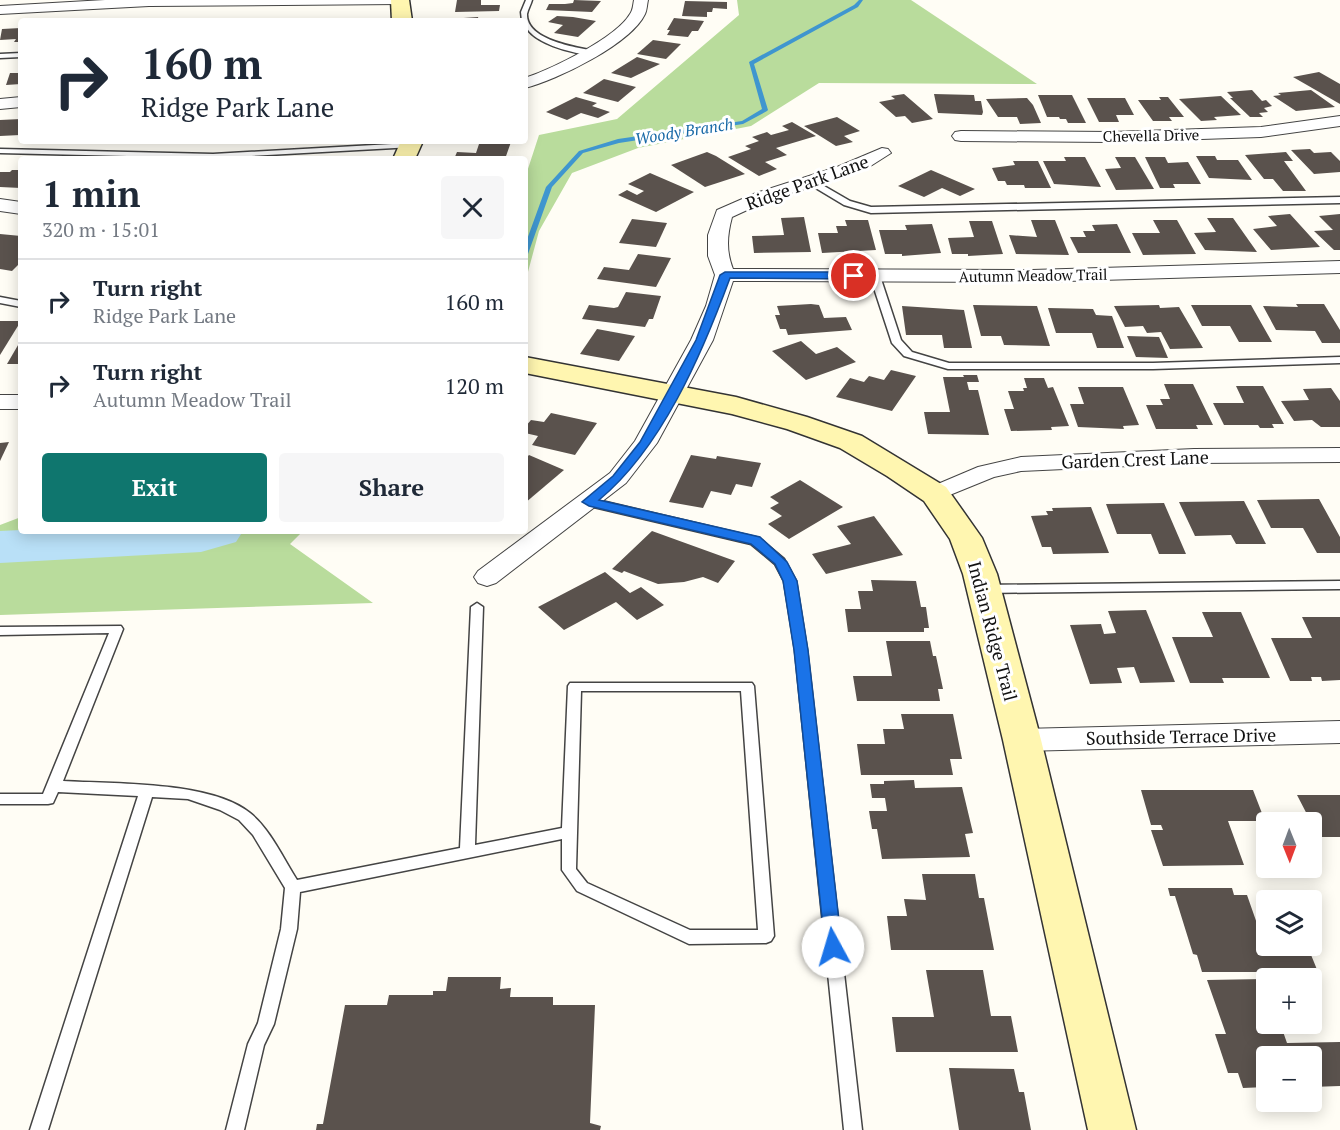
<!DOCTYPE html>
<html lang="en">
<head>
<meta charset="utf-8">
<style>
  body { margin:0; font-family:"PT Serif",serif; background:#f6f6f7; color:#1f2937; height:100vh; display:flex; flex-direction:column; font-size:22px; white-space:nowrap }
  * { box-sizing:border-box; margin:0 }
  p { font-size:20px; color:#747a83 }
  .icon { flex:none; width:33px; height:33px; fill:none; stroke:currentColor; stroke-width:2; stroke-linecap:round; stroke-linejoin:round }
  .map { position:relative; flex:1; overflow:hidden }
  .panel { position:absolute; left:18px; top:156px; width:510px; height:378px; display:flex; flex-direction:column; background:#fff; border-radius:6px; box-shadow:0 3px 15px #0003 }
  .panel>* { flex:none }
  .banner { position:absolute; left:18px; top:18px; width:510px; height:126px; border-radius:6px; box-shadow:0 3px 15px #0003; background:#fff; color:#1f2937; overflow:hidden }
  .needle { width:39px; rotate:179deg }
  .fabs { position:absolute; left:1256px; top:812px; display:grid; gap:12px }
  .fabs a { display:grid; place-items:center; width:66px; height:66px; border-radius:6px; background:#fff; box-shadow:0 3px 15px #0003; font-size:30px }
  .pin { position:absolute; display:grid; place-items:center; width:51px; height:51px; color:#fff; margin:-26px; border:3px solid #fff; border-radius:50%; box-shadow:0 2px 6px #0007 }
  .me { position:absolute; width:66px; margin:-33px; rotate:354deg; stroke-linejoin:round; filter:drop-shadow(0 0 4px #0008) }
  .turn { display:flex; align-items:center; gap:21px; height:126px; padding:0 24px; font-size:27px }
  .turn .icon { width:78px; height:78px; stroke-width:2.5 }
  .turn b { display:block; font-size:42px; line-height:51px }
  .round { display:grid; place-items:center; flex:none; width:63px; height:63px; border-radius:6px; background:#f6f6f7 }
  .head { display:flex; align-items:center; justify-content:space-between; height:102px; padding:0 24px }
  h1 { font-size:36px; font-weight:700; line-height:45px }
  .primary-button { display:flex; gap:12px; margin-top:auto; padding:12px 24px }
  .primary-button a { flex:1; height:69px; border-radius:6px; background:#0f766e; color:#fff; font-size:24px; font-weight:700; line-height:69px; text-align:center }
  .primary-button a+a { background:#f6f6f7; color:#1f2937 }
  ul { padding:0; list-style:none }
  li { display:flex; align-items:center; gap:18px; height:84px; padding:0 24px; border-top:2px solid #e0e1e3 }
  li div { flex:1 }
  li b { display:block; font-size:22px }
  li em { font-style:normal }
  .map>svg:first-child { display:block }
  .forest { fill:#b9dc9c }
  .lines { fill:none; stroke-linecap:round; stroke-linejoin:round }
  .stream { fill:#3f96cf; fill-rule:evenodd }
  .river { fill:#b9e0f7; fill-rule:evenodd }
  .building { fill:#5a524d }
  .lane-casing { stroke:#444; stroke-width:3 }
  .street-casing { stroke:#444; stroke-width:2 }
  .secondary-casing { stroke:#333; stroke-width:3 }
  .lane { fill:#fff; fill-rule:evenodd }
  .street { fill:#fff; fill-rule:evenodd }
  .secondary { fill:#fff6b0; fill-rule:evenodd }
  .route { fill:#1a73e8; stroke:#114b97; stroke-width:1.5 }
  .labels { text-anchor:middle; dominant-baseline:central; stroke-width:6; stroke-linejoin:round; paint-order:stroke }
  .far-street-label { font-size:15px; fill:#111; stroke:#fff }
  .far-water-label { font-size:16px; font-style:italic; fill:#1768a6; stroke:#fff }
  .street-label { font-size:18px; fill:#111; stroke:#fff }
</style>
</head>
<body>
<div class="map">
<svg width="1340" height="1130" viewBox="0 0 1340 1130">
  <rect width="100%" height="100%" fill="#fffdf5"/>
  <g class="forest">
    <path d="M737 0H911L1037 84 819 83 751 126 638 148 572 173 539 231 525 283V178L539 135 617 119 739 15Z"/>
    <path d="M21 517V531H303L290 544 373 603 0 615V525Z"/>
  </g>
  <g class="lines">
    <path class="stream" d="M859 0H863L858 7 754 64 768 110 767 111 743 124 619 143 583 153 552 187 528 254 525 256V245L546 187 579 151 618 139 742 121 762 109 749 62 854 5Z"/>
    <path class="river" d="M21 530V531H243L236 542 201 552 0 563V531Z"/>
  </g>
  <g class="building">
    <path d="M457 0H481V5H500L499 11 455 12Z"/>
    <path d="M574 0 601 1 592 12 546 10 549 4H565L573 3Z"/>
    <path d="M685 1 727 2V9L713 8 712 12H707V17L682 16Z"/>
    <path d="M557 16 573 17 596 21 578 37 554 33 563 25 548 22Z"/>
    <path d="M478 17 479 21H449V19Z"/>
    <path d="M674 18 704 21 698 31H692L688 37 667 35 670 30H667Z"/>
    <path d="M21 28V42H14L16 39 0 40 2 29Z"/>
    <path d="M653 40 681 44 666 59 637 54Z"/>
    <path d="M637 57 660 64 631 78 611 73Z"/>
    <path d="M1319 72 1340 84V104L1293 77Z"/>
    <path d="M10 73H21V84L6 85Z"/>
    <path d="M604 79 636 87 618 102 583 93Z"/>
    <path d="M1252 90 1262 101 1266 100 1272 106 1264 108 1268 112 1259 113 1263 117H1250L1230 98H1233L1227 92Z"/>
    <path d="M1311 90 1335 107 1296 111 1273 96 1281 95 1278 93Z"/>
    <path d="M904 94 933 119 912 123 905 116 896 117 879 102 895 99 891 96Z"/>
    <path d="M934 94 974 95 975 101H981L983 112 982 115 938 113Z"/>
    <path d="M1038 95H1072L1086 123H1068L1066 119H1060L1059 117H1047Z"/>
    <path d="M1221 96 1241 115 1214 117 1217 120 1201 121 1179 99Z"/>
    <path d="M576 97 597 103 592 106 610 112 598 118 581 113 567 120 546 112Z"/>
    <path d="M1159 97H1168L1184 117H1169L1172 121H1153L1138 100H1161Z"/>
    <path d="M1027 98 1033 105 1041 123 1020 124 1017 117H998L986 99Z"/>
    <path d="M1087 98H1125L1134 115H1116L1119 122H1099Z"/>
    <path d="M837 117 860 131 844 136 853 142 836 146 804 126Z"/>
    <path d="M21 119 20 135 0 136V120Z"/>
    <path d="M792 122 816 136 776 148 787 155 765 162 777 169 759 176 728 157 751 149 745 146 759 141 752 137 767 132 771 135 789 130 782 126Z"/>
    <path d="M480 141 511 142 505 159H454L457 152 476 153Z"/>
    <path d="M1310 149 1314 153 1331 152 1340 161V172L1314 174 1291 150Z"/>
    <path d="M707 152 716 156 745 174 705 187 671 165Z"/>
    <path d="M1286 152 1293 161H1284L1306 191H1283L1273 179H1264L1245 155Z"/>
    <path d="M1196 156H1215L1217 160H1238L1252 180 1209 178Z"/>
    <path d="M1064 157H1085L1101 187 1054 184 1043 161H1066Z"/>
    <path d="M1115 157H1135L1154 189 1116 190 1105 169 1121 168Z"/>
    <path d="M1145 157H1165L1168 163 1188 162 1201 184H1173L1175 188H1160Z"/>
    <path d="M1013 161H1038L1051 188H1025L1024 185H1007L1005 181H998L992 168 1015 165Z"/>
    <path d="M12 170H21V188L0 187V172H10Z"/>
    <path d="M931 170 975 189 960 196 942 188 924 197 898 186Z"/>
    <path d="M650 173 694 192 656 212 618 195 627 190 637 195 644 191 628 184Z"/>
    <path d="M1290 214 1320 247 1271 250 1253 229 1277 226 1268 216Z"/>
    <path d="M1340 214V250H1334L1314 231 1333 230 1319 216Z"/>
    <path d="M804 217 811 252 754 253 752 236 784 235 781 218Z"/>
    <path d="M1207 218H1233L1257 252 1205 250 1194 233 1216 232Z"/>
    <path d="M632 219 667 223 656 247 619 243Z"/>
    <path d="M845 220H868L876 250 822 253 818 233H838L836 226H847Z"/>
    <path d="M1031 220H1055L1069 255 1016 254 1009 235 1037 237Z"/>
    <path d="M1153 220H1177L1196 254 1143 255 1132 233H1160Z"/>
    <path d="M969 221H992L1003 254 968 256V254H952L948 238 974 237Z"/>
    <path d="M932 224 941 253 902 256V254H885L879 230H907L905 225Z"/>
    <path d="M1117 224 1131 253H1078L1070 237H1086L1083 231H1095L1092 225Z"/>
    <path d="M0 234 21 236V262L12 271 0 269Z"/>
    <path d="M638 254 671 258 656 287 597 279 604 267 629 270Z"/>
    <path d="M626 292 661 296 653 319H649L645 327 582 319 589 305 614 308 618 307Z"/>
    <path d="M811 304 819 305 824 318 846 317 852 330 788 335 786 329H780L775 315H780L777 306Z"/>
    <path d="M1296 304H1324L1340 330V343H1322L1315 331 1276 330 1263 306 1298 307Z"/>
    <path d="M973 305 1037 306 1050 346 1004 345 1001 336H981Z"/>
    <path d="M1159 305 1160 308 1179 307 1203 348 1170 349 1161 332 1147 333 1143 326 1125 327 1114 306Z"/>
    <path d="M1191 305H1251L1272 342H1239L1230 326H1202Z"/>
    <path d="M902 306 964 310 972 348H944L942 335H906Z"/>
    <path d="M1048 308 1093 309 1096 315 1112 316 1124 348H1097L1092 333H1056Z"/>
    <path d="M0 321H21L0 355Z"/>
    <path d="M597 329 635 336 619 361 580 354Z"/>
    <path d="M1127 336 1159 337 1168 358 1136 357Z"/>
    <path d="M21 340V364H7Z"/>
    <path d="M801 341 816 354 837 347 856 362 806 380 772 351Z"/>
    <path d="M891 370 916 376 892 411 836 397 850 378 864 382 869 376 884 380Z"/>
    <path d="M963 375H977L979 382H967L969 390H978L989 435 928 434 924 412H950L943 377H964Z"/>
    <path d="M1024 378H1044L1048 388 1053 387 1069 426 1051 427 1052 430 1011 431 1004 409H1014L1008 391H1024L1023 388H1027Z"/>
    <path d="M1164 384H1193L1213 425H1196L1198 429H1156L1146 405H1163L1160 399H1170Z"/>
    <path d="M1236 386H1263L1284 424H1272L1274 428H1260L1258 425H1224L1213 403H1244Z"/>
    <path d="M1078 387H1123L1139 425 1123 426 1124 429 1078 427 1070 404H1084Z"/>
    <path d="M1331 388 1340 401V427H1321L1312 420 1294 421 1281 401 1309 400 1303 389Z"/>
    <path d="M551 413 597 423 575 455 532 445 538 436 525 433V427L531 420 544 422Z"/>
    <path d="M9 442 0 461V443Z"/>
    <path d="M529 455 564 470 525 503V459Z"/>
    <path d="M691 455 716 459 717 456 761 463 752 487 736 484 731 495 711 491 703 508 669 502Z"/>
    <path d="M800 480 843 507 789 539 768 524 782 516 770 508 779 503 770 497Z"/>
    <path d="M1319 499 1340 537V553H1317L1303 528H1271L1257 500Z"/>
    <path d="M1244 501 1266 544H1236L1231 535 1195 536 1179 502Z"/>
    <path d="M1164 503 1186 554H1159L1151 534H1117L1106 504Z"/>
    <path d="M1091 507 1109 553 1053 554 1051 547H1042L1031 516 1048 515 1046 511H1053L1052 508Z"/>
    <path d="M874 516 903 555 826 574 812 554 851 544 837 526Z"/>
    <path d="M652 531 735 561 718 583 703 577 684 582 658 584 624 571 622 573 612 569Z"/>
    <path d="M605 572 630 593 641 587 664 605 637 620 616 602 564 630 538 607Z"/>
    <path d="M871 580 916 581 921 607H926L929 628H924V632H848L845 609H861L858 591H873Z"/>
    <path d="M1146 610 1175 682 1140 683 1134 667 1117 668 1122 683 1090 684 1070 625 1101 624 1104 634 1116 633 1108 611Z"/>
    <path d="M1202 612H1241L1270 678H1222L1224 683H1190L1172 637H1213Z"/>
    <path d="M1302 617H1340V680L1322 681 1321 677H1311L1312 681H1290L1271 638H1312Z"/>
    <path d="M886 641H930L933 656H936L943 689H938L940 701H857L853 676H892Z"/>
    <path d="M901 714H953L962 759H950L953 775H861L857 744H885L883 729H904Z"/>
    <path d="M914 780 915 788 962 787 973 833 965 834 970 857 882 859 877 829H872L869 811H887L885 798H872L870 784H884V781Z"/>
    <path d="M1141 790H1253L1265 821H1228L1244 865 1163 866 1151 830H1163L1161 825H1151Z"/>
    <path d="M1297 795H1340V837H1315L1311 822Z"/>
    <path d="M922 874H975L979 898H984L994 950H891L887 916H907L904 899 926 900Z"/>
    <path d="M1168 888H1232L1234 895H1247L1261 935H1266V945H1307L1318 972H1202L1197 955 1193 954 1175 896H1170Z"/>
    <path d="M926 970H983L991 1016H1011L1018 1052H896L892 1017H934Z"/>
    <path d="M448 977H501L500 989 511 988 510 997H553V1005H595L590 1123 601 1126 600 1130H316L317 1124H323L345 1005H387L389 995H433V991H446Z"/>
    <path d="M1264 979 1266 985V1023H1280L1287 1043 1340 1042V1086L1311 1087V1056H1266V1087L1243 1088 1238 1073H1228L1215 1034H1226L1207 980Z"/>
    <path d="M949 1068 1014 1069 1019 1092H1024L1031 1130H959Z"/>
  </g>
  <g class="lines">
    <defs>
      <g id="lane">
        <path d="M526 0H532C531 4 528 9 527 14 526 40 575 47 594 51V55C576 55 525 42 525 21H522L521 12Z"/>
        <path d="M21 53V57L0 58V54Z"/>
        <path d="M410 143 414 145 413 147 213 158 0 153V149L213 154Z"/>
        <path d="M812 179 850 201 871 207 1340 197V203L871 213 844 205 809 184V180Z"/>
        <path d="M875 273 880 276 901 340 912 352 949 363H1153L1340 357V363L1153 369H948L904 356 892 343 870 276Z"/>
        <path d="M0 297 21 301V307L0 303Z"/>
        <path d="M589 498 759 538 784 559 796 581 807 650 862 1130H844L795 650 784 581 775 564 751 544 585 505 583 502Z"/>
        <path d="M1340 581V589L984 593 978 589 984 585Z"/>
        <path d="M477 603 483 607 475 845 562 828 568 686 570 683H752L754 686 774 936 771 941 766 943 689 944 577 891 562 870V839L300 892 297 929 274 1024 264 1045 244 1130H226L248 1044 258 1023 281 929 285 888 253 835 239 820 220 810 188 799 152 797 48 1130H30L138 796 58 792 53 803 48 804H0V794H43L109 633 0 635V627L121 626 123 629 63 781C113 784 211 781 250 813 270 829 283 858 297 880L460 848 471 607ZM581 691H741L758 930H690L587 883 576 869Z"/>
      </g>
      <g id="street">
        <path d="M105 0H407L400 4 149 6 0 14V6Z"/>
        <path d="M634 0H648C647 4 647 10 645 14 631 44 557 80 525 88V78C552 69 616 38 630 14 633 10 633 5 634 0Z"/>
        <path d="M21 97V107L0 109V99Z"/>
        <path d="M1340 116V126L1261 137 1112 142 961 141 955 140 952 136 955 132 961 131 1112 132 1261 127Z"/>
        <path d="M882 148 888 149 891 153 869 167 850 175 769 200 732 217C727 236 726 251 733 269L1032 270 1340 261V273L1032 282 733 281 713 340 657 443 626 483 496 583 487 586 478 583 474 577 478 571 610 473 635 441 691 340 706 306 715 275 708 256V235L717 210 756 193 837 167Z"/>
        <path d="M0 199 21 202V214L0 211Z"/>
        <rect x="0" y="395" width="21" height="14"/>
        <path d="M1340 448V462L1194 463 1021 471 994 477 935 501 926 499 923 494 926 489 978 467 1021 457 1194 449Z"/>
        <path d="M1340 721V743L1022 751 1012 748 1008 740 1012 732 1022 729Z"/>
      </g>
      <g id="secondary">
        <path d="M391 0H409L412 21H392Z"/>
        <path d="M401 141H423L415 159H393Z"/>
        <path d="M525 357 736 397 807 417 862 436 946 487 982 538 997 574 1041 740 1136 1130H1088L1003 740 963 574 950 539 924 501 887 476 840 448 787 429 732 414 525 373Z"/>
      </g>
    </defs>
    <use href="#lane" class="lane-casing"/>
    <use href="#street" class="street-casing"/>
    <use href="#secondary" class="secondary-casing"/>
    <use href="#lane" class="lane"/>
    <use href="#street" class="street"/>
    <use href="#secondary" class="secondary"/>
  </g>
  <path class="route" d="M725 272H854L859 276 854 279 730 278C702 354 662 448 599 500L760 537 787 562 797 581 808 650 842 947 840 952 833 955 827 952 825 947 794 650 783 581 775 564 751 544 589 506 582 502 613 476 640 442 696 340 720 275Z"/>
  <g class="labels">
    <g class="far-street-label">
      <text transform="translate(1151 135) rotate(-1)">Chevella Drive</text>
      <text transform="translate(1033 275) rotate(-1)">Autumn Meadow Trail</text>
    </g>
    <g class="far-water-label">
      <text transform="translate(684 131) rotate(-9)">Woody Branch</text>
    </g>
    <g class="street-label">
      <text transform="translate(807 182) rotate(-20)">Ridge Park Lane</text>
      <text transform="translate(1135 459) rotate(-2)">Garden Crest Lane</text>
      <text transform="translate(993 631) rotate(75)">Indian Ridge Trail</text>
      <text transform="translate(1181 736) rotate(-1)">Southside Terrace Drive</text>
    </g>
  </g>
</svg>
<div class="fabs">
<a><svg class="needle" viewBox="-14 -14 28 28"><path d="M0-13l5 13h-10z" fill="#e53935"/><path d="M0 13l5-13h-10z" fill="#747a83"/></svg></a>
<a><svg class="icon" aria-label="layers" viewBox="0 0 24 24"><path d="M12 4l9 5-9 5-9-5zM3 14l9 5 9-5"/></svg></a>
<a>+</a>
<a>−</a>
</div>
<div class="pin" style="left:854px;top:276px;background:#d93025"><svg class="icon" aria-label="arrive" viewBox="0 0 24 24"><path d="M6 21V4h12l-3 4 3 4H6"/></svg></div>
<svg class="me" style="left:833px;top:947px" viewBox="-20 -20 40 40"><circle r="19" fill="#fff"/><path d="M0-13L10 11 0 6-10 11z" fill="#1a73e8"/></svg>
<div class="banner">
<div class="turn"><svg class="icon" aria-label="right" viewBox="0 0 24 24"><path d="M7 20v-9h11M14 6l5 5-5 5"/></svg><div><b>160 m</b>Ridge Park Lane</div></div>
</div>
<section class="panel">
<div class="head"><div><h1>1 min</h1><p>320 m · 15:01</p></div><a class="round"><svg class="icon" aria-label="close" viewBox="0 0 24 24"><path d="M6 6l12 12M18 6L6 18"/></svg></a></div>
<ul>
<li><svg class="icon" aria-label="right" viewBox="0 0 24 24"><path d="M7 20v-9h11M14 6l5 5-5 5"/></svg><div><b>Turn right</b><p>Ridge Park Lane</p></div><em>160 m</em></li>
<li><svg class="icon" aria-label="right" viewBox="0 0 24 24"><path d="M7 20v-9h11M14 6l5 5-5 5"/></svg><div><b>Turn right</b><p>Autumn Meadow Trail</p></div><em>120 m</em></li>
</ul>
<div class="primary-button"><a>Exit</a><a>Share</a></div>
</section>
</div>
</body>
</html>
